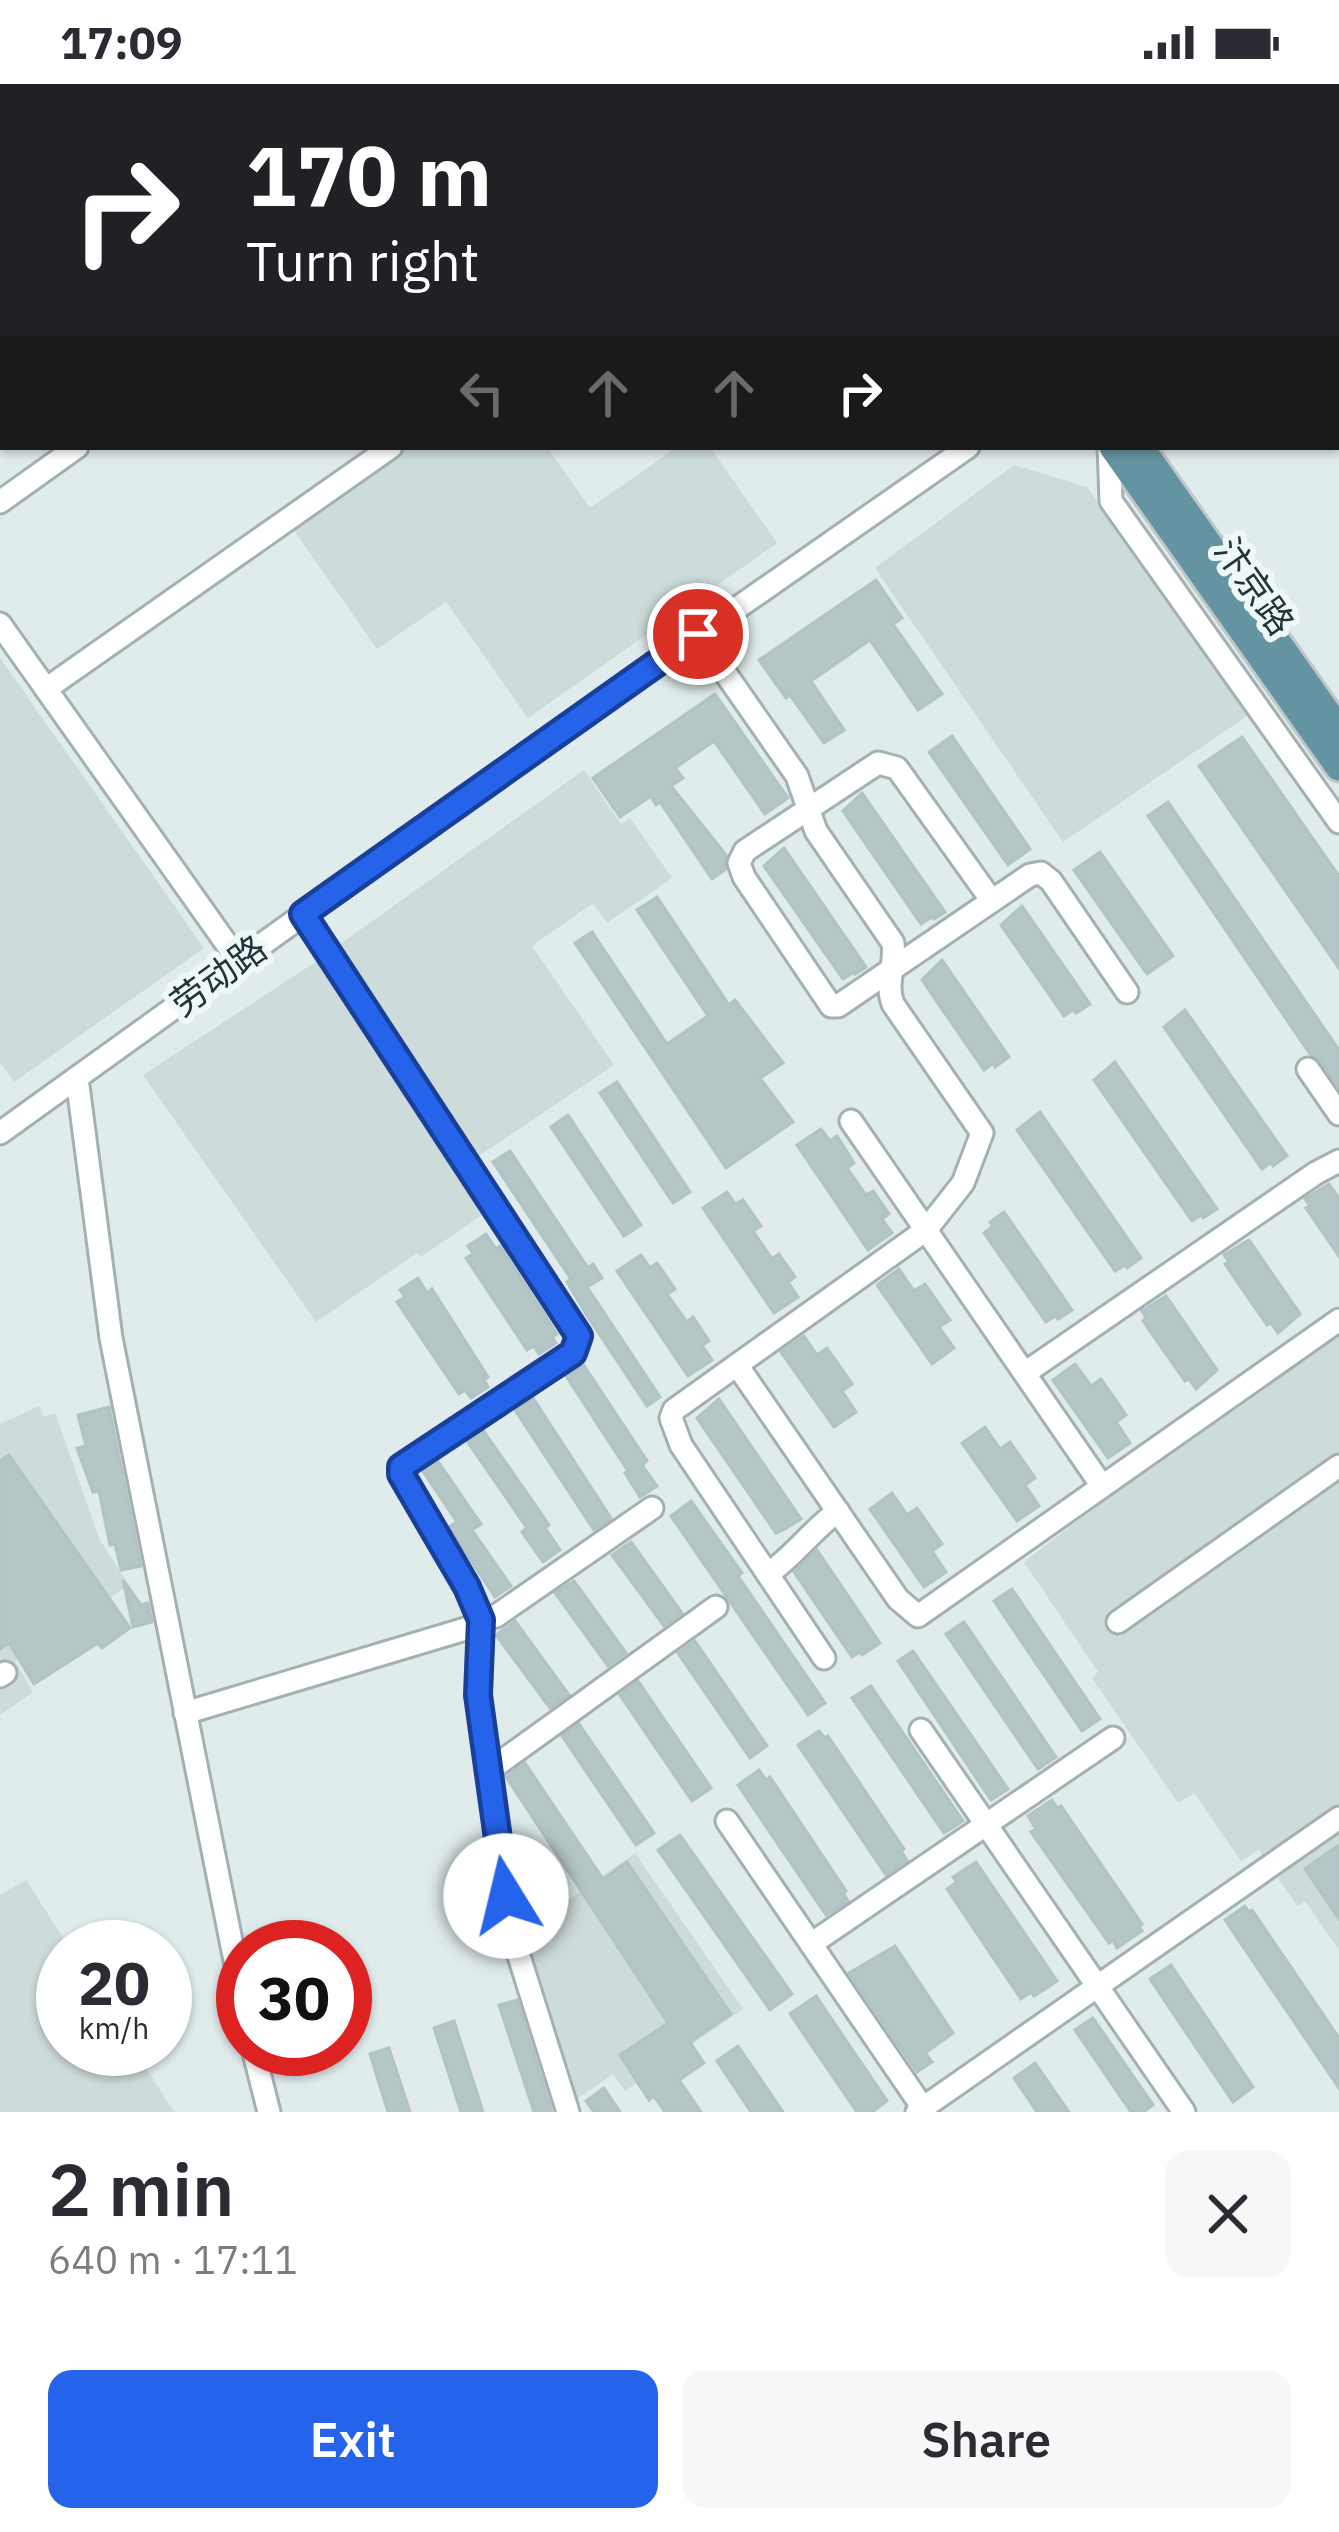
<!DOCTYPE html>
<html lang="en">
<head>
<meta charset="utf-8">
<style>
  body { margin:0; font-family:"IBM Plex Sans","Noto Sans SC",sans-serif; background:#f7f7f7; color:#2b2b33; height:100vh; display:flex; flex-direction:column; font-size:45px; white-space:nowrap }
  * { box-sizing:border-box; margin:0 }
  p { font-size:39px; color:#7c7c81 }
  .icon { flex:none; width:66px; height:66px; fill:none; stroke:currentColor; stroke-width:2; stroke-linecap:round; stroke-linejoin:round }
  .map { position:relative; height:2028px; overflow:hidden }
  .side { display:flex; flex-direction:column; background:#fff; flex:1 }
  .side>* { flex:none }
  .guide { position:absolute; left:0px; top:0px; width:1341px; height:366px; box-shadow:0 3px 9px #0004; background:#202124; color:#fff; overflow:hidden }
  .speed { position:absolute; left:36px; top:1836px; display:flex; gap:24px; font-size:60px; font-weight:700; text-align:center }
  .speed>* { display:grid; place-content:center; width:156px; height:156px; border-radius:50%; background:#fff; box-shadow:0 3px 9px #0004; line-height:1 }
  .speed small { font-size:30px; font-weight:400 }
  .speed .limit { border:18px solid #d22; background:#fff; color:#111 }
  .pin { position:absolute; display:grid; place-items:center; width:102px; height:102px; color:#fff; margin:-51px; border:6px solid #fff; border-radius:50%; box-shadow:0 3px 12px #0007 }
  .me { position:absolute; width:132px; margin:-66px; rotate:351deg; stroke-linejoin:round; filter:drop-shadow(0 0 9px #0008) }
  .turn { display:flex; align-items:center; gap:42px; height:252px; padding:0 48px; font-size:54px }
  .turn .icon { width:156px; height:156px; stroke-width:2.5 }
  .turn b { display:block; font-size:84px; line-height:102px }
  .lanes { display:flex; align-items:center; height:114px; padding:0 48px; background:#0003; justify-content:center; gap:60px; direction:ltr }
  .lanes .off { opacity:.35 }
  .round { display:grid; place-items:center; flex:none; width:126px; height:126px; border-radius:24px; background:#f7f7f7 }
  .head { display:flex; align-items:center; justify-content:space-between; height:204px; padding:0 48px }
  h1 { font-size:72px; font-weight:600; line-height:90px }
  .action { display:flex; gap:24px; margin-top:auto; padding:24px 48px }
  .action a { flex:1; height:138px; border-radius:24px; background:#2563eb; color:#fff; font-size:48px; font-weight:600; line-height:138px; text-align:center }
  .action a+a { background:#f7f7f7; color:#2b2b33 }
  .status { display:flex; justify-content:space-between; align-items:center; height:84px; padding:0 60px; background:#fff; direction:ltr }
  .status svg { height:33px; fill:currentColor }
  .map>svg:first-child { display:block }
  .built { fill:#cedbdb }
  .building { fill:#b5c6c6; stroke:#b2c3c5; stroke-width:3 }
  .lines { fill:none; stroke-linecap:round; stroke-linejoin:round }
  .minor-casing { stroke:#a3b1b3; stroke-width:27 }
  .major-casing { stroke:#c1c7c8; stroke-width:33 }
  .minor { stroke:#fff; stroke-width:21 }
  .major { stroke:#6494a1; stroke-width:27 }
  .route-casing { stroke:#184099; stroke-width:30 }
  .route { stroke:#2563eb; stroke-width:21 }
  .labels { text-anchor:middle; dominant-baseline:central; stroke-width:12; stroke-linejoin:round; paint-order:stroke }
  .street-label { font-size:36px; fill:#20363b; stroke:#f0f8f7 }
</style>
</head>
<body>
<div class="status"><b>17:09</b><svg viewBox="0 0 49 12"><path d="M0 12V9h3v3zM5 12V6h3v6zM10 12V3h3v9zM15 12V0h3v12zM26 1h20v11H26zM47 4h2v5h-2z"/></svg></div>
<div class="map">
<svg width="1339" height="2028" viewBox="0 0 1339 2028">
  <rect width="100%" height="100%" fill="#e0ebeb"/>
  <g class="built">
    <path d="M404 363H547L590 424 677 363H710L777 459 528 634 446 518 377 565 291 442Z"/>
    <path d="M1014 381 1087 403 1250 630 1063 758 875 484Z"/>
    <path d="M0 574 204 864 14 998 0 979Z"/>
    <path d="M584 686 621 740 630 734 672 794 607 839 593 819 532 862 614 981 476 1074 336 863Z"/>
    <path d="M317 877 486 1128 421 1173 417 1169 316 1238 143 991Z"/>
    <path d="M1339 1246V1866L1305 1817 1297 1822 1259 1766 1241 1777 1194 1709 1178 1719 1092 1594 1098 1588 1024 1478 1122 1403 1119 1398Z"/>
    <path d="M39 1322 44 1333 55 1329 100 1456 129 1501 15 1577 33 1608 0 1631V1340Z"/>
    <path d="M635 1769 743 1925 625 2007 613 1990 577 2015 521 1849Z"/>
    <path d="M26 1796 69 1863H63V1965H134L174 2028H0V1811Z"/>
  </g>
  <g class="building">
    <path d="M876 496 902 534 893 540 942 610 918 626 870 556 811 597 844 646 824 659 790 611 786 614 759 576Z"/>
    <path d="M715 610 788 714 765 730 714 657 675 684 683 694 671 702 726 771 725 786 712 795 660 718 656 721 651 712 620 733 593 694Z"/>
    <path d="M952 652 1030 765 1008 781 929 668Z"/>
    <path d="M1242 653 1339 792V884L1199 682Z"/>
    <path d="M862 709 945 828 934 835 932 833 921 840 843 727Z"/>
    <path d="M1168 718 1339 966V1004L1320 976 1310 970 1148 732Z"/>
    <path d="M784 764 866 883 855 890 854 888 843 895 764 782Z"/>
    <path d="M1100 768 1173 872 1147 890 1074 786Z"/>
    <path d="M657 813 729 921 735 916 783 979 760 994 793 1038 726 1084 575 859 592 848 667 960 708 932 637 826Z"/>
    <path d="M1022 822 1090 920 1076 929 1073 926 1064 932 1001 841Z"/>
    <path d="M942 876 1009 973 995 983 993 979 984 986 922 896Z"/>
    <path d="M1185 926 1287 1072 1273 1082 1271 1078 1262 1085 1164 943Z"/>
    <path d="M1115 978 1217 1125 1203 1134 1201 1131 1192 1137 1094 996Z"/>
    <path d="M617 998 690 1108 673 1119 600 1009Z"/>
    <path d="M1040 1028 1141 1174 1127 1184 1125 1181 1115 1187 1017 1046Z"/>
    <path d="M568 1031 641 1141 624 1152 551 1043Z"/>
    <path d="M821 1045 830 1057 837 1052 854 1079 847 1084 866 1111 873 1107 889 1130 882 1135 892 1149 868 1166 797 1061Z"/>
    <path d="M510 1067 588 1184 593 1180 602 1194 587 1203 660 1313 647 1322 586 1230 567 1198 571 1195 493 1078Z"/>
    <path d="M1329 1100 1339 1114V1172L1306 1124 1310 1122 1305 1115Z"/>
    <path d="M727 1108 735 1120 743 1116 761 1142 753 1147 772 1175 779 1170 795 1193 788 1198 798 1213 774 1229 703 1124Z"/>
    <path d="M1004 1128 1072 1226 1058 1235 1055 1232 1046 1238 984 1149 993 1142 990 1138Z"/>
    <path d="M486 1150 496 1165 500 1162 557 1250 552 1253 556 1259 539 1270 534 1262 527 1266 466 1174 473 1170 468 1162Z"/>
    <path d="M1249 1156 1300 1230 1278 1249 1271 1239 1267 1241 1225 1180 1229 1178 1224 1171Z"/>
    <path d="M641 1171 650 1184 657 1179 675 1205 667 1210 687 1238 693 1233 709 1257 702 1261 712 1276 688 1292 617 1187Z"/>
    <path d="M899 1185 914 1207 925 1200 950 1236 939 1243 954 1264 932 1280 877 1201Z"/>
    <path d="M418 1194 427 1209 432 1205 488 1293 484 1296 488 1303 471 1314 465 1306 459 1310 397 1218 405 1213 400 1206Z"/>
    <path d="M1166 1212 1217 1286 1196 1305 1189 1295 1185 1297 1143 1237 1146 1234 1142 1227Z"/>
    <path d="M804 1252 817 1271 827 1264 852 1300 842 1307 856 1328 834 1343 781 1268Z"/>
    <path d="M583 1280 647 1377 642 1381 657 1402 640 1413 625 1389 628 1387 566 1292Z"/>
    <path d="M1075 1280 1091 1302 1101 1295 1126 1331 1116 1338 1130 1359 1108 1374 1053 1296Z"/>
    <path d="M533 1314 611 1434 594 1446 515 1326Z"/>
    <path d="M719 1315 801 1435 785 1445 776 1449 697 1334Z"/>
    <path d="M109 1323 141 1482 121 1486 115 1460 110 1461 99 1407 93 1408 77 1364 86 1362 78 1331Z"/>
    <path d="M985 1343 1000 1365 1010 1358 1035 1394 1025 1401 1039 1422 1017 1437 962 1359Z"/>
    <path d="M483 1346 549 1441 545 1444 560 1466 543 1478 522 1448 527 1444 467 1357Z"/>
    <path d="M9 1371 130 1544 102 1564 98 1559 34 1600 9 1559 0 1565V1377Z"/>
    <path d="M437 1376 481 1440 472 1446 511 1502 495 1513 449 1443 457 1438 422 1386Z"/>
    <path d="M892 1409 907 1431 917 1424 942 1460 932 1467 946 1488 924 1503 870 1425Z"/>
    <path d="M691 1417 742 1489 738 1492 825 1619 808 1631 671 1432Z"/>
    <path d="M631 1458 682 1529 664 1542 612 1471Z"/>
    <path d="M817 1466 880 1559 862 1571 860 1568 852 1573 794 1488Z"/>
    <path d="M123 1496 141 1521 148 1519 152 1538 133 1543Z"/>
    <path d="M574 1497 626 1569 608 1582 555 1509Z"/>
    <path d="M1012 1505 1100 1635 1082 1647 994 1517Z"/>
    <path d="M515 1537 569 1611 550 1624 496 1551Z"/>
    <path d="M964 1538 1056 1673 1038 1685 946 1550Z"/>
    <path d="M695 1557 767 1662 750 1674 678 1569Z"/>
    <path d="M913 1567 1008 1705 991 1716 898 1577Z"/>
    <path d="M638 1597 711 1704 692 1717 620 1611Z"/>
    <path d="M871 1602 963 1737 944 1749 852 1614Z"/>
    <path d="M579 1640 654 1749 636 1761 562 1652Z"/>
    <path d="M819 1647 825 1654 828 1652 904 1765 901 1767 907 1776 886 1791 798 1661Z"/>
    <path d="M525 1679 603 1795 627 1778 731 1930 690 1958 704 1979 679 1996 701 2028H665L654 2012 649 2016 620 1971 668 1939 506 1693Z"/>
    <path d="M759 1686 766 1696 770 1693 846 1807 843 1809 848 1817 826 1831 738 1701Z"/>
    <path d="M1052 1716 1057 1724 1061 1722 1142 1840 1139 1843 1142 1847 1117 1864 1113 1856 1109 1859 1031 1748 1036 1745 1028 1732Z"/>
    <path d="M680 1751 792 1910 770 1926 658 1766Z"/>
    <path d="M1339 1761V1835L1305 1785Z"/>
    <path d="M976 1778 1057 1897 1034 1912 1031 1908 1021 1915 947 1805 957 1798 953 1793Z"/>
    <path d="M1245 1822 1249 1828 1252 1826 1339 1954V2004L1225 1836Z"/>
    <path d="M895 1862 953 1949 925 1969 932 1978 917 1988 849 1889Z"/>
    <path d="M1171 1881 1253 2003 1233 2018 1150 1895Z"/>
    <path d="M816 1912 887 2017 872 2028H857L790 1930Z"/>
    <path d="M517 1916 552 2028H534L499 1921Z"/>
    <path d="M1093 1934 1153 2021 1143 2028H1131L1075 1946Z"/>
    <path d="M454 1937 483 2028H461L434 1944Z"/>
    <path d="M738 1962 783 2028H751L717 1977Z"/>
    <path d="M389 1964 410 2028H388L370 1970Z"/>
    <path d="M1035 1979 1069 2028H1037L1014 1994Z"/>
    <path d="M604 2004 620 2028H594L586 2017Z"/>
  </g>
  <g class="lines">
    <defs>
      <g id="minor">
        <path d="M710 0 712 3"/>
        <path d="M637 3 641 0"/>
        <path d="M1338 104 1339 103"/>
        <path d="M1109 363 1111 417 1339 738"/>
        <path d="M0 418 77 363"/>
        <path d="M0 540 238 876"/>
        <path d="M698 550 797 692 816 747 893 859C896 882 885 899 893 920L982 1049 963 1099 926 1146 674 1326 671 1334 681 1361 824 1574"/>
        <path d="M46 605 391 363"/>
        <path d="M992 817 897 684 878 679 745 767 739 779 744 793 831 922H838L1030 791 1041 789 1051 797 1127 908"/>
        <path d="M303 830 579 1253 573 1269 407 1378 401 1390 467 1503 482 1540 478 1611 513 1853 568 2028"/>
        <path d="M1308 985 1339 1030"/>
        <path d="M77 994 111 1254 243 1917"/>
        <path d="M851 1037 1102 1402"/>
        <path d="M0 1049 492 695 968 363"/>
        <path d="M737 1281 898 1515 918 1532 1339 1236"/>
        <path d="M1025 1289 1316 1089 1339 1077"/>
        <path d="M768 1490C795 1471 811 1447 838 1427"/>
        <path d="M481 1536 496 1532 652 1424"/>
        <path d="M1118 1538 1339 1382"/>
        <path d="M0 1592 5 1589"/>
        <path d="M185 1629 482 1540"/>
        <path d="M921 1646 1184 2028"/>
        <path d="M487 1688 716 1523"/>
        <path d="M727 1737 923 2024"/>
        <path d="M811 1860 1113 1654"/>
        <path d="M253 1965 269 2028"/>
        <path d="M917 2028 1339 1734"/>
      </g>
      <g id="major">
        <path d="M859 0 861 3"/>
        <path d="M883 0 885 3"/>
        <path d="M1113 363 1339 683"/>
        <path d="M1140 363 1339 646"/>
      </g>
    </defs>
    <use href="#minor" class="minor-casing"/>
    <use href="#major" class="major-casing"/>
    <use href="#minor" class="minor"/>
    <use href="#major" class="major"/>
  </g>
  <g class="lines">
    <defs>
      <path id="route" d="M506 1812 478 1611 481 1536 467 1503 401 1390V1383L573 1269 579 1252 303 830 698 550"/>
    </defs>
    <use href="#route" class="route-casing"/>
    <use href="#route" class="route"/>
  </g>
  <g class="labels">
    <g class="street-label">
      <text transform="translate(1255 502) rotate(55)">汴京路</text>
      <text transform="translate(218 891) rotate(-36)">劳动路</text>
    </g>
  </g>
</svg>
<div class="speed"><div>20<small>km/h</small></div><div class="limit">30</div></div>
<div class="pin" style="left:698px;top:550px;background:#d93025"><svg class="icon" aria-label="arrive" viewBox="0 0 24 24"><path d="M6 21V4h12l-3 4 3 4H6"/></svg></div>
<svg class="me" style="left:506px;top:1812px" viewBox="-20 -20 40 40"><circle r="19" fill="#fff"/><path d="M0-13L10 11 0 6-10 11z" fill="#2563eb"/></svg>
<div class="guide">
<div class="turn"><svg class="icon" aria-label="right" viewBox="0 0 24 24"><path d="M7 20v-9h11M14 6l5 5-5 5"/></svg><div><b>170 m</b>Turn right</div></div>
<div class="lanes"><svg class="icon off" aria-label="left" viewBox="0 0 24 24"><path d="M17 20v-9H6M10 6l-5 5 5 5"/></svg><svg class="icon off" aria-label="ahead" viewBox="0 0 24 24"><path d="M12 20V5M6 11l6-6 6 6"/></svg><svg class="icon off" aria-label="ahead" viewBox="0 0 24 24"><path d="M12 20V5M6 11l6-6 6 6"/></svg><svg class="icon" aria-label="right" viewBox="0 0 24 24"><path d="M7 20v-9h11M14 6l5 5-5 5"/></svg></div>
</div>
</div>
<section class="side">
<div class="head"><div><h1>2 min</h1><p>640 m · 17:11</p></div><a class="round"><svg class="icon" aria-label="close" viewBox="0 0 24 24"><path d="M6 6l12 12M18 6L6 18"/></svg></a></div>
<div class="action"><a>Exit</a><a>Share</a></div>
</section>
</body>
</html>
